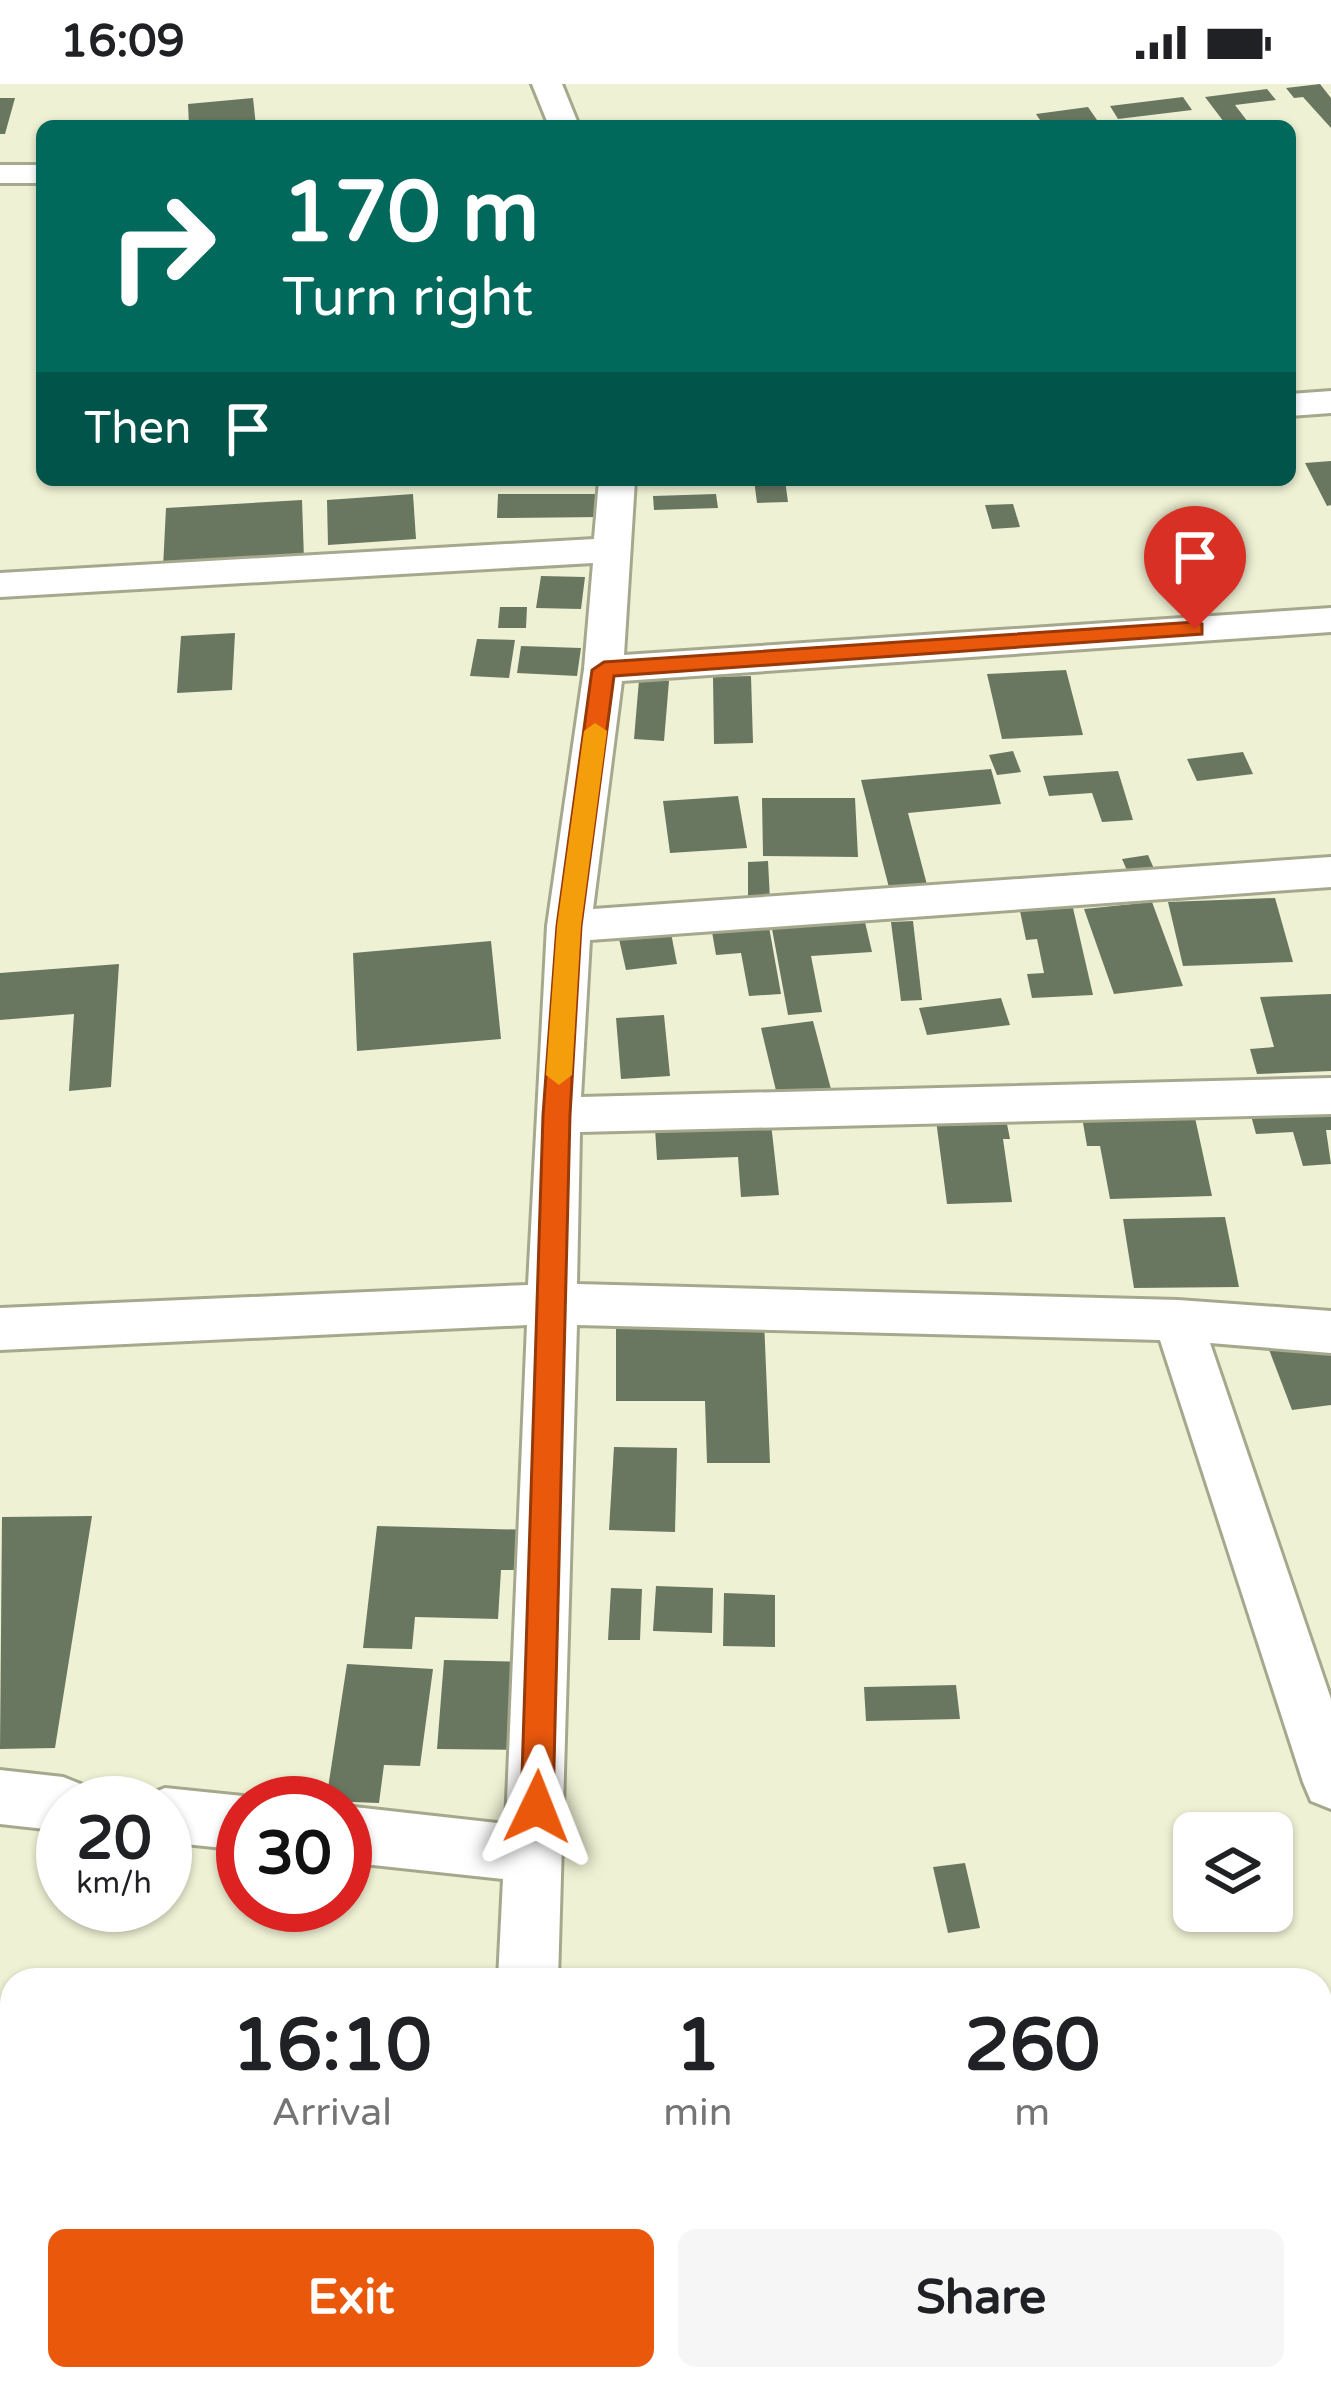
<!DOCTYPE html>
<html lang="en">
<head>
<meta charset="utf-8">
<style>
  body { margin:0; font-family:"Varela Round",sans-serif; background:#f6f6f6; color:#202124; height:100vh; display:flex; flex-direction:column; font-size:45px; white-space:nowrap }
  * { box-sizing:border-box; margin:0 }
  p { font-size:39px; color:#757577 }
  .icon { flex:none; width:66px; height:66px; fill:none; stroke:currentColor; stroke-width:2; stroke-linecap:round; stroke-linejoin:round }
  .map { position:relative; flex:1; overflow:hidden }
  .sheet { position:absolute; left:0px; top:1884px; width:1332px; height:423px; display:flex; flex-direction:column; background:#fff; border-radius:36px 36px 0 0; box-shadow:0 3px 9px #0004 }
  .sheet>* { flex:none }
  .hud { position:absolute; left:36px; top:36px; width:1260px; height:366px; border-radius:18px; box-shadow:0 3px 9px #0004; background:#00695c; color:#fff; overflow:hidden }
  .buttons { position:absolute; left:1173px; top:1728px; display:grid; gap:24px }
  .buttons a { display:grid; place-items:center; width:120px; height:120px; border-radius:18px; background:#fff; box-shadow:0 3px 9px #0004; font-size:60px }
  .speed { position:absolute; left:36px; top:1692px; display:flex; gap:24px; font-size:60px; font-weight:700; text-align:center }
  .speed>* { display:grid; place-content:center; width:156px; height:156px; border-radius:50%; background:#fff; box-shadow:0 3px 9px #0004; line-height:1 }
  .speed small { font-size:30px; font-weight:400 }
  .speed .limit { border:18px solid #d22; background:#fff; color:#111 }
  .pin { position:absolute; display:grid; place-items:center; width:102px; height:102px; color:#fff; margin:-123px -51px; border-radius:50% 50% 50% 0; rotate:-45deg; box-shadow:0 0 12px #0007 }
  .pin .icon { rotate:45deg }
  .me { position:absolute; width:132px; margin:-66px; rotate:2deg; stroke-linejoin:round; filter:drop-shadow(0 0 9px #0008) }
  .turn { display:flex; align-items:center; gap:42px; height:252px; padding:0 48px; font-size:54px }
  .turn .icon { width:156px; height:156px; stroke-width:2.5 }
  .turn b { display:block; font-size:84px; line-height:102px }
  .then { display:flex; align-items:center; height:114px; padding:0 48px; background:#0003; gap:24px; font-size:45px }
  .eta { display:flex; justify-content:space-evenly; align-items:center; height:204px; text-align:center }
  .eta b { font-size:72px; font-weight:700; line-height:84px }
  .primary-button { display:flex; gap:24px; margin-top:auto; padding:24px 48px }
  .primary-button a { flex:1; height:138px; border-radius:18px; background:#ea580c; color:#fff; font-size:48px; font-weight:700; line-height:138px; text-align:center }
  .primary-button a+a { background:#f6f6f6; color:#202124 }
  .status { display:flex; justify-content:space-between; align-items:center; height:84px; padding:0 60px; background:#fff; direction:ltr }
  .status svg { height:33px; fill:currentColor }
  .map>svg:first-child { display:block }
  .building { fill:#697761 }
  .lines { fill:none; stroke-linecap:round; stroke-linejoin:round }
  .minor-casing { stroke:#a6a88d; stroke-width:6 }
  .minor { fill:#fff; fill-rule:evenodd }
  .route { fill:#ea580c; stroke:#983908; stroke-width:3 }
  .slow { fill:#f59e0b }
</style>
</head>
<body>
<div class="status"><b>16:09</b><svg viewBox="0 0 49 12"><path d="M0 12V9h3v3zM5 12V6h3v6zM10 12V3h3v9zM15 12V0h3v12zM26 1h20v11H26zM47 4h2v5h-2z"/></svg></div>
<div class="map">
<svg width="1331" height="2306" viewBox="0 0 1331 2306">
  <rect width="100%" height="100%" fill="#eff1d4"/>
  <g class="building">
    <path d="M1320 0 1331 14V44L1303 13 1294 14 1286 4Z"/>
    <path d="M1267 5 1276 16 1235 21 1251 42H1227L1205 13Z"/>
    <path d="M1183 13 1192 26 1118 35 1110 22Z"/>
    <path d="M0 14H15L5 50H0Z"/>
    <path d="M253 14 256 42H189L188 20Z"/>
    <path d="M1088 23 1097 36 1044 42 1036 30Z"/>
    <path d="M1331 377V421L1327 422 1305 379Z"/>
    <path d="M754 396H785L788 418 757 419Z"/>
    <path d="M413 410 416 455 328 461 327 416Z"/>
    <path d="M498 410H603L602 433 497 434Z"/>
    <path d="M716 410 718 424 654 426 653 412Z"/>
    <path d="M302 416 304 475 163 484 166 424Z"/>
    <path d="M1013 420 1020 443 992 445 985 421Z"/>
    <path d="M541 492 585 493 581 525 536 524Z"/>
    <path d="M500 523H527L526 544H498Z"/>
    <path d="M235 549 232 606 177 609 181 552Z"/>
    <path d="M477 555 515 556 509 594 470 592Z"/>
    <path d="M521 562 581 564 577 592 517 589Z"/>
    <path d="M1066 586 1083 651 1002 655 987 590Z"/>
    <path d="M751 592 753 659 714 660 713 593Z"/>
    <path d="M639 596 669 597 664 657 634 655Z"/>
    <path d="M1013 667 1021 688 997 691 989 671Z"/>
    <path d="M1243 668 1253 690 1197 697 1187 675Z"/>
    <path d="M991 685 1001 720 908 729 930 812 892 815 861 696Z"/>
    <path d="M1118 687 1133 736 1102 738 1092 709 1049 712 1043 692Z"/>
    <path d="M738 712 747 764 670 769 663 717Z"/>
    <path d="M762 714H855L858 773 763 772Z"/>
    <path d="M1148 771 1158 794 1132 798 1122 775Z"/>
    <path d="M768 777 770 816 748 815V778Z"/>
    <path d="M1275 814 1293 878 1183 882 1168 818Z"/>
    <path d="M1152 818 1183 902 1114 910 1084 825Z"/>
    <path d="M1073 824 1093 911 1032 914 1027 890 1044 889 1037 855 1026 856 1020 827Z"/>
    <path d="M913 837 922 916 901 917 891 838Z"/>
    <path d="M865 838 872 868 811 872 822 928 788 931 772 845Z"/>
    <path d="M769 843 781 910 749 912 741 869 716 871 712 848Z"/>
    <path d="M671 849 677 880 626 886 619 855Z"/>
    <path d="M491 857 501 955 357 967 353 869Z"/>
    <path d="M119 880 111 1003 69 1007 74 930 0 936V889Z"/>
    <path d="M1331 910V987L1257 990 1250 965 1274 963 1260 913Z"/>
    <path d="M1001 914 1010 941 927 951 919 924Z"/>
    <path d="M664 931 670 992 621 995 616 934Z"/>
    <path d="M813 937 832 1009 778 1015 761 944Z"/>
    <path d="M1331 1024V1046H1326L1331 1080 1303 1082 1293 1048 1256 1050 1250 1028Z"/>
    <path d="M1194 1029 1212 1112 1110 1115 1100 1062H1087L1082 1033Z"/>
    <path d="M1006 1035 1010 1055H1003L1012 1118 947 1120 936 1036Z"/>
    <path d="M771 1039 779 1111 741 1113 738 1073 657 1076 655 1044Z"/>
    <path d="M1225 1133 1239 1203 1134 1204 1123 1135Z"/>
    <path d="M764 1236 770 1379H707L705 1317H616V1237Z"/>
    <path d="M1268 1263 1331 1264V1321L1292 1326Z"/>
    <path d="M614 1363 677 1364 675 1448 609 1446Z"/>
    <path d="M92 1432 55 1664 0 1665 2 1433Z"/>
    <path d="M377 1442 533 1446 530 1486H501L498 1535 415 1533 412 1565 363 1564Z"/>
    <path d="M656 1502 713 1504 712 1549 653 1547Z"/>
    <path d="M611 1504 642 1505 640 1556H608Z"/>
    <path d="M724 1509 775 1511V1563L723 1562Z"/>
    <path d="M444 1576 526 1578 521 1666 437 1665Z"/>
    <path d="M347 1580 433 1585 420 1682 384 1681 379 1719 326 1717Z"/>
    <path d="M956 1601 960 1635 866 1637 864 1603Z"/>
    <path d="M965 1779 980 1844 948 1849 933 1783Z"/>
    <path d="M607 2295H745L746 2306H608Z"/>
    <path d="M902 2295H1031L1032 2306H902Z"/>
    <path d="M1047 2295H1200L1201 2306H1048Z"/>
  </g>
  <g class="lines">
    <defs>
      <g id="minor">
        <path d="M532 0H562L579 42H549Z"/>
        <rect x="0" y="81" width="42" height="18"/>
        <path d="M1331 307V329L1290 332V310Z"/>
        <path d="M599 396H635L624 571 1331 524V548L622 597 593 825 1331 773V803L590 856 581 1013 1331 994V1030L580 1048 577 1200 1178 1216 1331 1227V1269L1210 1259 1331 1615V1725L1311 1717 1303 1698 1160 1256 577 1241 558 1896H498L503 1795 345 1778V1722L506 1740 527 1241 0 1266V1224L528 1201 547 842 584 585 593 479 0 513V489L594 455Z"/>
        <path d="M0 1686 63 1693 83 1701 91 1719H63V1747L0 1740Z"/>
        <path d="M165 1704 243 1712 262 1719H243V1766L165 1758V1719H142L145 1712Z"/>
        <path d="M1320 2168 1331 2169V2233L1320 2232Z"/>
        <path d="M490 2295H556L557 2306H491Z"/>
        <path d="M1209 2295H1275L1278 2306H1212Z"/>
      </g>
    </defs>
    <use href="#minor" class="minor-casing"/>
    <use href="#minor" class="minor"/>
  </g>
  <path class="route" d="M1195 538 1202 540V550L614 592 581 842 570 1031 553 1723 548 1734 537 1738 525 1734 521 1723 543 1031 557 842 592 586 604 578Z"/>
  <path class="slow" d="M595 639 607 647 581 842 572 991 559 1001 546 991 557 842 584 647Z"/>
</svg>
<div class="buttons">
<a><svg class="icon" aria-label="layers" viewBox="0 0 24 24"><path d="M12 4l9 5-9 5-9-5zM3 14l9 5 9-5"/></svg></a>
</div>
<div class="speed"><div>20<small>km/h</small></div><div class="limit">30</div></div>
<div class="pin" style="left:1195px;top:545px;background:#d93025"><svg class="icon" aria-label="arrive" viewBox="0 0 24 24"><path d="M6 21V4h12l-3 4 3 4H6"/></svg></div>
<svg class="me" style="left:537px;top:1723px" viewBox="-20 -20 40 40"><path d="M0-17L14 15 0 8-14 15z" fill="#ea580c" stroke="#fff" stroke-width="4"/></svg>
<div class="hud">
<div class="turn"><svg class="icon" aria-label="right" viewBox="0 0 24 24"><path d="M7 20v-9h11M14 6l5 5-5 5"/></svg><div><b>170 m</b>Turn right</div></div>
<div class="then">Then<svg class="icon" aria-label="arrive" viewBox="0 0 24 24"><path d="M6 21V4h12l-3 4 3 4H6"/></svg></div>
</div>
<section class="sheet">
<div class="eta">
<div><b>16:10</b><p>Arrival</p></div>
<div><b>1</b><p>min</p></div>
<div><b>260</b><p>m</p></div>
</div>
<div class="primary-button"><a>Exit</a><a>Share</a></div>
</section>
</div>
</body>
</html>
